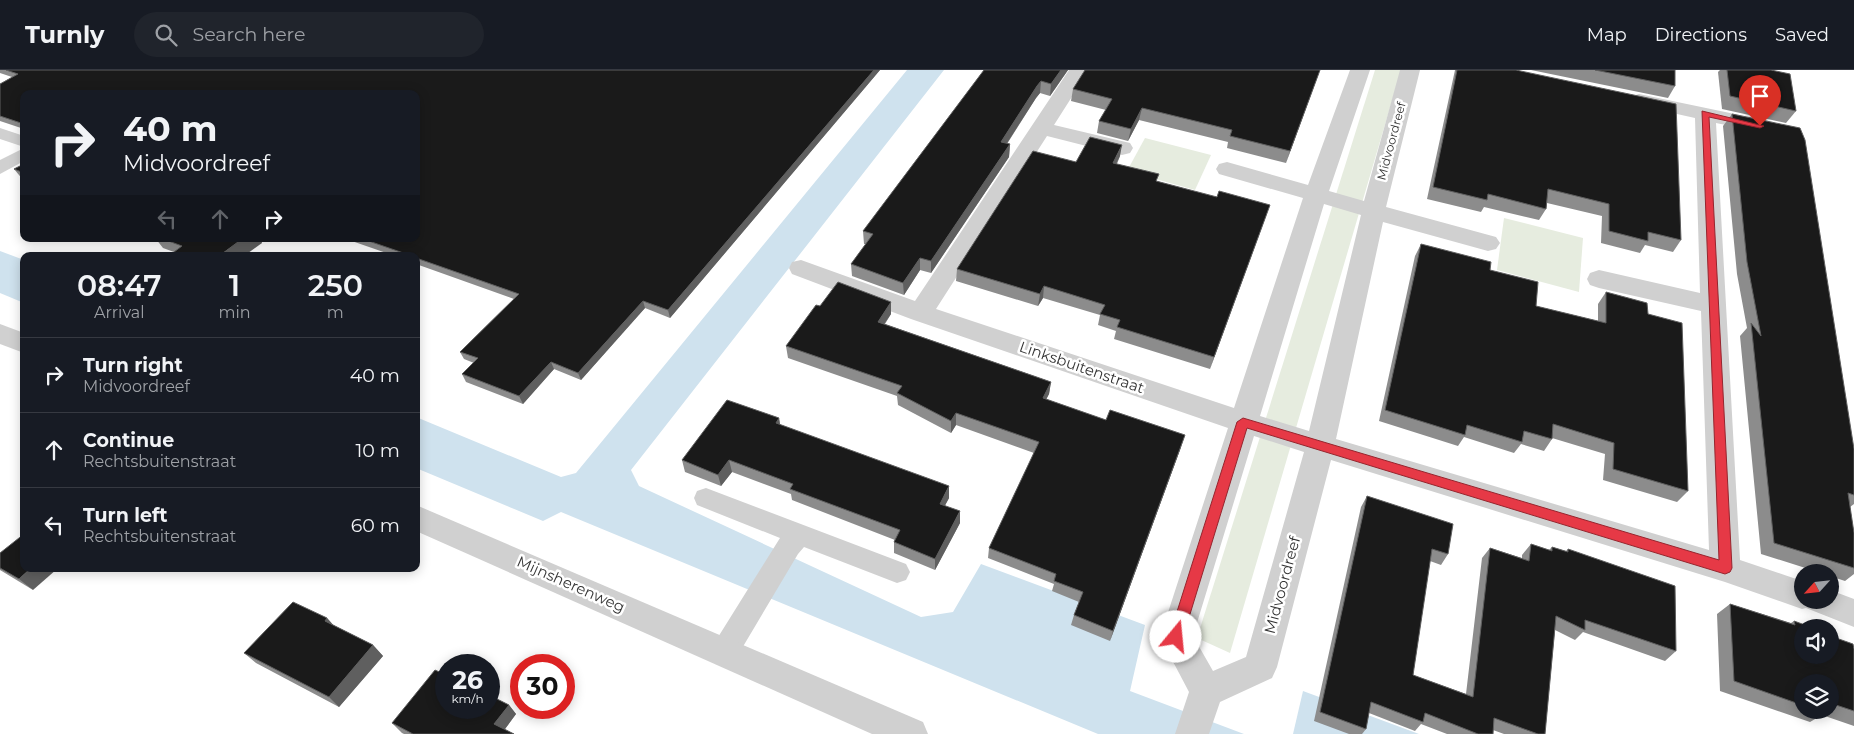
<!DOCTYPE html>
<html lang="en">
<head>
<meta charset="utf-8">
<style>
  body { margin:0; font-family:Montserrat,sans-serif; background:#20242c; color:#f1f3f6; height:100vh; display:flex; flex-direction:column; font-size:19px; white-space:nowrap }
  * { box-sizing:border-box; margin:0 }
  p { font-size:16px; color:#9ea1a6 }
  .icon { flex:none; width:28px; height:28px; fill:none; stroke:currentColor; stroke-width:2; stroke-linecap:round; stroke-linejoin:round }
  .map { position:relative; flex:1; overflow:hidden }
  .side { position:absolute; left:20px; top:182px; width:400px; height:320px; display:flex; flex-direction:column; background:#171b24; border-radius:10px; box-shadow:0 2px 12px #0003 }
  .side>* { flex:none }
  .banner { position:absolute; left:20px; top:20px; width:400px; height:152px; border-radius:10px; box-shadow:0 2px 12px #0003; background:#171b24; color:#f1f3f6; overflow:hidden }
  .needle { width:32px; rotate:243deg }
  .buttons { position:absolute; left:1794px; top:494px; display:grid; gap:10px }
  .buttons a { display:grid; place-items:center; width:45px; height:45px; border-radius:50%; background:#171b24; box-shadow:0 2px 12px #0003; font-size:25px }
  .speed { position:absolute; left:435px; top:584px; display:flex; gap:10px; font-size:25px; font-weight:700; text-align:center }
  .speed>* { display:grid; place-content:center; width:65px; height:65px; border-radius:50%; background:#171b24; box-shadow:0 2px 12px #0003; line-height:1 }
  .speed small { font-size:12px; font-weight:400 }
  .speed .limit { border:8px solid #d22; background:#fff; color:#111 }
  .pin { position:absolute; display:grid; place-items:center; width:42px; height:42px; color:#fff; margin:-51px -21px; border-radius:50% 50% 50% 0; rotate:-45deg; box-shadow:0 0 5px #0007 }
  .pin .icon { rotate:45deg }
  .me { position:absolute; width:55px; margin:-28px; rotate:17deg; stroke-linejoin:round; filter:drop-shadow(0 0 4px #0008) }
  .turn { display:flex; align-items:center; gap:18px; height:105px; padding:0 20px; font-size:22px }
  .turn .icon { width:65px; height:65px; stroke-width:2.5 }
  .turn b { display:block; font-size:35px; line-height:42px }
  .lanes { display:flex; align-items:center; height:48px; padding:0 20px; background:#0003; justify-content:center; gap:25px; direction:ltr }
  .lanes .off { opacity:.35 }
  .eta { display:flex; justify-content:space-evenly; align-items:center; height:85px; text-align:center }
  .eta b { font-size:30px; font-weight:600; line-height:35px }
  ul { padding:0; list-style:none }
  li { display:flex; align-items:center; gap:15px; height:75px; padding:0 20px; border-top:1px solid #363941 }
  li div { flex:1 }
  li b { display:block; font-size:19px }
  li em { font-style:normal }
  header { display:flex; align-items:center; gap:30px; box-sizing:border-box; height:70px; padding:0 25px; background:#171b24; border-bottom:1px solid #363941 }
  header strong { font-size:24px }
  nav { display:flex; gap:28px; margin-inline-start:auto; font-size:18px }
  .search { width:350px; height:45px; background:#20242c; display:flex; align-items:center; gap:12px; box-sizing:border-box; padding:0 18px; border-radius:28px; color:#9ea1a6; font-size:19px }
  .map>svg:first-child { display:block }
  .green { fill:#e6ecdf }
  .water { fill:#cfe2ee }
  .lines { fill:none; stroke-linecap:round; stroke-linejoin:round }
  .service { fill:#d0d0d0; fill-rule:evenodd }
  .minor { fill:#d0d0d0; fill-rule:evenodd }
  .tertiary { fill:#d0d0d0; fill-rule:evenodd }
  .wall { fill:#8c8c8c; fill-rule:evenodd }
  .shaded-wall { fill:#5f5f5f }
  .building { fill:#1a1a1a; stroke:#5f5f5f }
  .route { fill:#e63946; stroke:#96252e }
  .labels { text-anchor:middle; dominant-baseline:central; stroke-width:5; stroke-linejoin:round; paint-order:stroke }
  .far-street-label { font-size:12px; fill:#333; stroke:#fff }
  .street-label { font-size:15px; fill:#333; stroke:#fff }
</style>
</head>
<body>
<header>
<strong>Turnly</strong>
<div class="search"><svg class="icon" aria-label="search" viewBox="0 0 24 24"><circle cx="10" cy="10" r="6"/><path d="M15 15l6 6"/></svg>Search here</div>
<nav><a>Map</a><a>Directions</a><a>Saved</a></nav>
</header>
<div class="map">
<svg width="1854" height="664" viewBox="0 0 1854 664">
  <rect width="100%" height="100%" fill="#fff"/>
  <g class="green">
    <path d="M1375 0H1401L1230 583 1197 568Z"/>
    <path d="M1145 68 1211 85 1195 120 1127 101Z"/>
    <path d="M1504 148 1583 168 1579 222 1497 200Z"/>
  </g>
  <g class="water">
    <path d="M907 0H944L631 400 639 416 921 547 953 542 981 494 1145 555 1130 621 1244 664H1098L561 442 543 451 416 398V347L561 407 576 403Z"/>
    <path d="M0 181 24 190V233L0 223Z"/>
    <path d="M1303 621 1419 664H1293Z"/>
  </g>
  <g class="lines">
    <g class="service">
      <path d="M0 58 24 66V77L0 69Z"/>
      <path d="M24 78V91L0 104V90Z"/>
      <path d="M706 418 906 494 910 502 906 510 897 513 804 477 798 484 735 590 725 593 715 590 711 581 715 572 780 468 697 435 694 428 697 421Z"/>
    </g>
    <path class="minor" d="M1069 0H1089L1054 55 1130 73 1133 78 1130 83 1122 85 1047 66 936 239 1234 338 1303 128 1219 104 1216 99 1219 94 1227 92 1308 115 1350 0H1370L1329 121 1364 131 1400 0H1420L1386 137 1496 167 1500 173 1496 179 1488 181 1383 152 1336 369 1709 480 1701 241 1599 218 1590 215 1587 209 1590 203 1599 200 1700 223 1695 48 1632 34 1629 30 1632 26 1639 24 1773 52 1776 57 1773 62 1765 63 1716 53 1740 490 1802 511V530H1830V520L1854 529V557L1806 538 1802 539 1725 512 1331 390 1277 597 1272 608 1220 632 1209 664H1175L1189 622 1160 567 1228 358 911 249 792 204 789 198 792 192 801 190 915 231ZM1324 134 1361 145 1309 361 1260 346ZM1254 366 1304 382 1246 587 1213 601 1193 566Z"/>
    <g class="tertiary">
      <path d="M0 254 24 263V283L0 274Z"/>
      <path d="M416 435 923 652 928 664H872L416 461Z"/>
    </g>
  </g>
  <g class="wall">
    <path d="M0 0H880L670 248 645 238 581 310 554 299 523 334 466 312 462 304 474 293 464 289 460 282 514 229 416 194V186H395L346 169H416V24H24V59L0 51V14L12 7 0 3Z"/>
    <path d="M984 0H1068L1050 26 1040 23 1036 28 1007 74H1010L1009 87 931 203 920 200 904 225 852 206 851 194 866 174H864L863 161Z"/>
    <path d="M1085 0H1320L1286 93 1227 78 1228 72 1139 50 1128 71 1097 63 1099 51 1106 40 1071 31 1073 19Z"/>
    <path d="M1455 0H1516L1681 170 1673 182 1645 175 1640 183 1601 173 1602 146 1547 133 1546 139 1539 150 1484 137 1481 142 1427 129Z"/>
    <path d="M1531 0H1675V16L1668 28Z"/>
    <path d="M1720 0H1771L1796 41 1786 53 1722 39 1718 2Z"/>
    <path d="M1732 44 1854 379V434L1850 437 1854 463V504L1845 511 1830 506V502H1818L1761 484 1740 266 1747 258 1737 204 1723 56Z"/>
    <path d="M1120 86 1117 94 1157 111 1266 146 1210 299 1114 269 1116 261 1098 255 1100 245 1043 228 1038 236 956 211 957 199 1076 92Z"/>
    <path d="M24 94V111L14 99Z"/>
    <path d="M156 169H260L262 173 185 186H177L174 182 163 178Z"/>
    <path d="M1421 174 1490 200 1536 236 1598 251V234L1606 222 1648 244 1688 421 1677 432 1603 410 1605 384 1552 368V369L1544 381 1521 374 1514 383 1464 367 1458 376 1379 351 1415 186Z"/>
    <path d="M891 232V244L885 254 1051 312 1049 324 1046 329 1181 377 1110 571 1071 555 1074 545 1079 532 1052 521 1054 514 988 488 989 478 1034 383 956 355 951 363 898 335 897 326 788 288 786 276 820 236Z"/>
    <path d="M779 348 780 355 949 428 945 435 960 453 935 500 894 483V472L895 470 792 430 791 424 732 402 721 416 685 402 682 390Z"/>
    <path d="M1367 426 1448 484 1441 495 1430 491 1413 605 1466 624 1482 488 1490 478 1522 488V485L1531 474 1549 480 1552 477 1566 481 1568 479 1676 581 1665 591 1583 562 1575 570 1555 560 1545 664H1504L1493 660V664H1447L1421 654 1415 661 1369 643 1366 659 1362 664H1349L1314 651 1361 437Z"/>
    <path d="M0 483 33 520 0 500Z"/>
    <path d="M1730 534 1791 553 1794 551 1836 568 1854 579V656L1822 645 1810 652 1720 621 1717 544ZM1802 612H1830V640H1802Z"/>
    <path d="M327 548 333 555 373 575 383 586 339 637 256 593 244 583Z"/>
    <path d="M509 635 516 644 505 659 514 664H404L402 663 392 653Z"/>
  </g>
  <g class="shaded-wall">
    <path d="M874 0H880L670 248 668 240Z"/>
    <path d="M1061 0H1068L1050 26 1051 14Z"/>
    <path d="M1320 0 1286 93 1290 81Z"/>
    <path d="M1041 11 1040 23 1036 28 1000 84 1001 72 1037 16Z"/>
    <path d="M1142 38 1139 50 1128 71 1131 59Z"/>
    <path d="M1010 74 1009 87 931 203V191Z"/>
    <path d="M1122 75 1120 86 1111 104 1113 93Z"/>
    <path d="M1270 135 1266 146 1210 299 1214 287Z"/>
    <path d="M242 169H260L262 173 244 186H219Z"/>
    <path d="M920 188V200L904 225 903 213Z"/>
    <path d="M1044 216 1043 228 1038 236 1040 224Z"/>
    <path d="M643 231 645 238 581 310 578 303Z"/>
    <path d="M891 232V244L878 263V252Z"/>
    <path d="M551 292 554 299 523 334 519 326Z"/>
    <path d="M1051 312 1049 324 1041 340 1043 328Z"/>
    <path d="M956 343V355L951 363V351Z"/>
    <path d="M779 348 781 360 776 353Z"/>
    <path d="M1185 365 1181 377 1110 571 1113 561Z"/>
    <path d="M729 390 732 402 721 416 718 405Z"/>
    <path d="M949 416V428L940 445V434Z"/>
    <path d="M960 441V453L935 500V489Z"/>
    <path d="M30 499H57L33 520 19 509Z"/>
    <path d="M327 548 336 558 325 551Z"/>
    <path d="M373 575 383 586 339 637 329 627Z"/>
    <path d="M509 635 516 644 502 663 494 654Z"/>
  </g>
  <g class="building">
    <path d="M6 0H874L668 240 643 231 578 303 551 292 519 326 462 304 478 288 460 282 519 224 416 188V186H412L363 169H416V24H24V54L0 46V14L18 4Z"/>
    <path d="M984 0H1061L1051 14 1041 11 1037 16 1001 72 1010 74 931 191 920 188 903 213 851 194 873 164 863 161Z"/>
    <path d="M1085 0H1320L1290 81 1230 66 1232 60 1142 38 1131 59 1099 51 1112 29 1073 19Z"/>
    <path d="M1457 0H1516L1676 34 1681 170 1648 162V171L1609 161V134L1548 119 1546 139 1488 124 1487 130 1433 117Z"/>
    <path d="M1595 0H1675V16Z"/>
    <path d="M1727 0H1771L1790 4 1796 41 1730 26Z"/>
    <path d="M1732 44 1800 58 1805 70 1854 379V425L1848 423 1854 463V498L1774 473 1751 253 1761 266 1747 192Z"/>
    <path d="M1090 67 1122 75 1113 93 1159 104 1156 111 1217 127 1219 121 1270 135 1214 287 1117 257 1120 250 1100 244 1105 235 1044 216 1040 224 957 199 1033 81 1076 92Z"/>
    <path d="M24 94V103L14 99Z"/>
    <path d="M163 169H242L219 186H185L174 182 182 176Z"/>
    <path d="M1421 174 1491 192 1490 200 1538 212 1536 236 1606 253V222L1647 233 1648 244 1682 253 1688 421 1613 399 1614 373 1553 354 1552 369 1524 361 1522 372 1467 355 1465 365 1385 340Z"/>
    <path d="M838 212 891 232 878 252 1051 312 1043 328 1106 350 1110 340 1185 365 1113 561 1074 545 1083 522 1054 511 1056 504 989 478 1039 372 956 343 951 351 897 323 902 316 786 276 816 235 820 236Z"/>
    <path d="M727 330 779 348 776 353 949 416 940 434 960 441 935 489 894 472 900 460 790 419 793 414 729 390 718 405 682 390Z"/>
    <path d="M1367 426 1453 454 1448 484 1432 479 1413 605 1473 627 1490 478 1529 491 1531 474 1552 481V477L1568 482V479L1675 516 1676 581 1585 550V560L1556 546 1545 664H1538L1494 648 1493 664H1478L1425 643 1423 652 1371 632 1366 659 1320 642Z"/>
    <path d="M24 464V499H30L19 509 0 498V483Z"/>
    <path d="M293 532 327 548 325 551 373 575 329 627 244 583Z"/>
    <path d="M1730 534 1795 555 1794 551 1813 558H1802V585H1830V563L1836 565V568L1853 574 1854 579V641L1830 633V612H1802V635L1734 611Z"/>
    <path d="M435 600 446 605V638H489V625L509 635 494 654 514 664H413L392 653Z"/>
    <path d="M1818 640H1825V643Z"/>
  </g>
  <path class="route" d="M1702 41 1764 56 1760 58 1709 47 1732 498 1730 502 1725 504 1247 358 1183 567 1181 571 1176 573 1171 571 1169 567 1237 352 1243 348 1719 490Z"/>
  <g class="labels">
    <g class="far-street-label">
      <text transform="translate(1391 71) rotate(-75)">Midvoordreef</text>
    </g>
    <g class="street-label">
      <text transform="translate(1082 297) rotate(19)">Linksbuitenstraat</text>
      <text transform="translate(571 514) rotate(24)">Mijnsherenweg</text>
      <text transform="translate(1282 515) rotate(-75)">Midvoordreef</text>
    </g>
  </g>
</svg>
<div class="buttons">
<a><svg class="needle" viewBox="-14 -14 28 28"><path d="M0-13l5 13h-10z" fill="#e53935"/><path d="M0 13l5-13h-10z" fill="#9ea1a6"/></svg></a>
<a><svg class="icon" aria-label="sound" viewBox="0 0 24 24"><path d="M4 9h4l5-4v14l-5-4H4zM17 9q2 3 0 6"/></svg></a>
<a><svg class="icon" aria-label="layers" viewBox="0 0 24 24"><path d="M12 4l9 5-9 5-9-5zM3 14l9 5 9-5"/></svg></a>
</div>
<div class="speed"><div>26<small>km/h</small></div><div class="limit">30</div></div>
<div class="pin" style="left:1760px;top:56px;background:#d93025"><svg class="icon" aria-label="arrive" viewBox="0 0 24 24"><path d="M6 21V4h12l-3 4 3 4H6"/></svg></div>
<svg class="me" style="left:1176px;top:567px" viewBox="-20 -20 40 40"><circle r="19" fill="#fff"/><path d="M0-13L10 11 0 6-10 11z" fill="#e63946"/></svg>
<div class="banner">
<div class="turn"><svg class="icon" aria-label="right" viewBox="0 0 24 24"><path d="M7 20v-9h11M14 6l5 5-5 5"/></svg><div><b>40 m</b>Midvoordreef</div></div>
<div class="lanes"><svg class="icon off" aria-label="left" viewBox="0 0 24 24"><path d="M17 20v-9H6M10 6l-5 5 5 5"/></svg><svg class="icon off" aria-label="ahead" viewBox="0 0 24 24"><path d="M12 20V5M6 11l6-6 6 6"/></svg><svg class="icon" aria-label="right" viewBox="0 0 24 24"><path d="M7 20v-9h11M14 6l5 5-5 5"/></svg></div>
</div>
<section class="side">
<div class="eta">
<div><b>08:47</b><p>Arrival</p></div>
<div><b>1</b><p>min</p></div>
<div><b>250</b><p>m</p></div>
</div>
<ul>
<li><svg class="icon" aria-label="right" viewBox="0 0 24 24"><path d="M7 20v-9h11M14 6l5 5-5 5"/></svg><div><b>Turn right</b><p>Midvoordreef</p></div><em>40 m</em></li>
<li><svg class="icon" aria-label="ahead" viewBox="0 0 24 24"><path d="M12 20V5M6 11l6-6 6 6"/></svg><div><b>Continue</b><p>Rechtsbuitenstraat</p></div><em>10 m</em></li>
<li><svg class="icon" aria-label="left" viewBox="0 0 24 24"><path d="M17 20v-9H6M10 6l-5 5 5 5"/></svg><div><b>Turn left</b><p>Rechtsbuitenstraat</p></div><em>60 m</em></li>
</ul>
</section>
</div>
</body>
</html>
